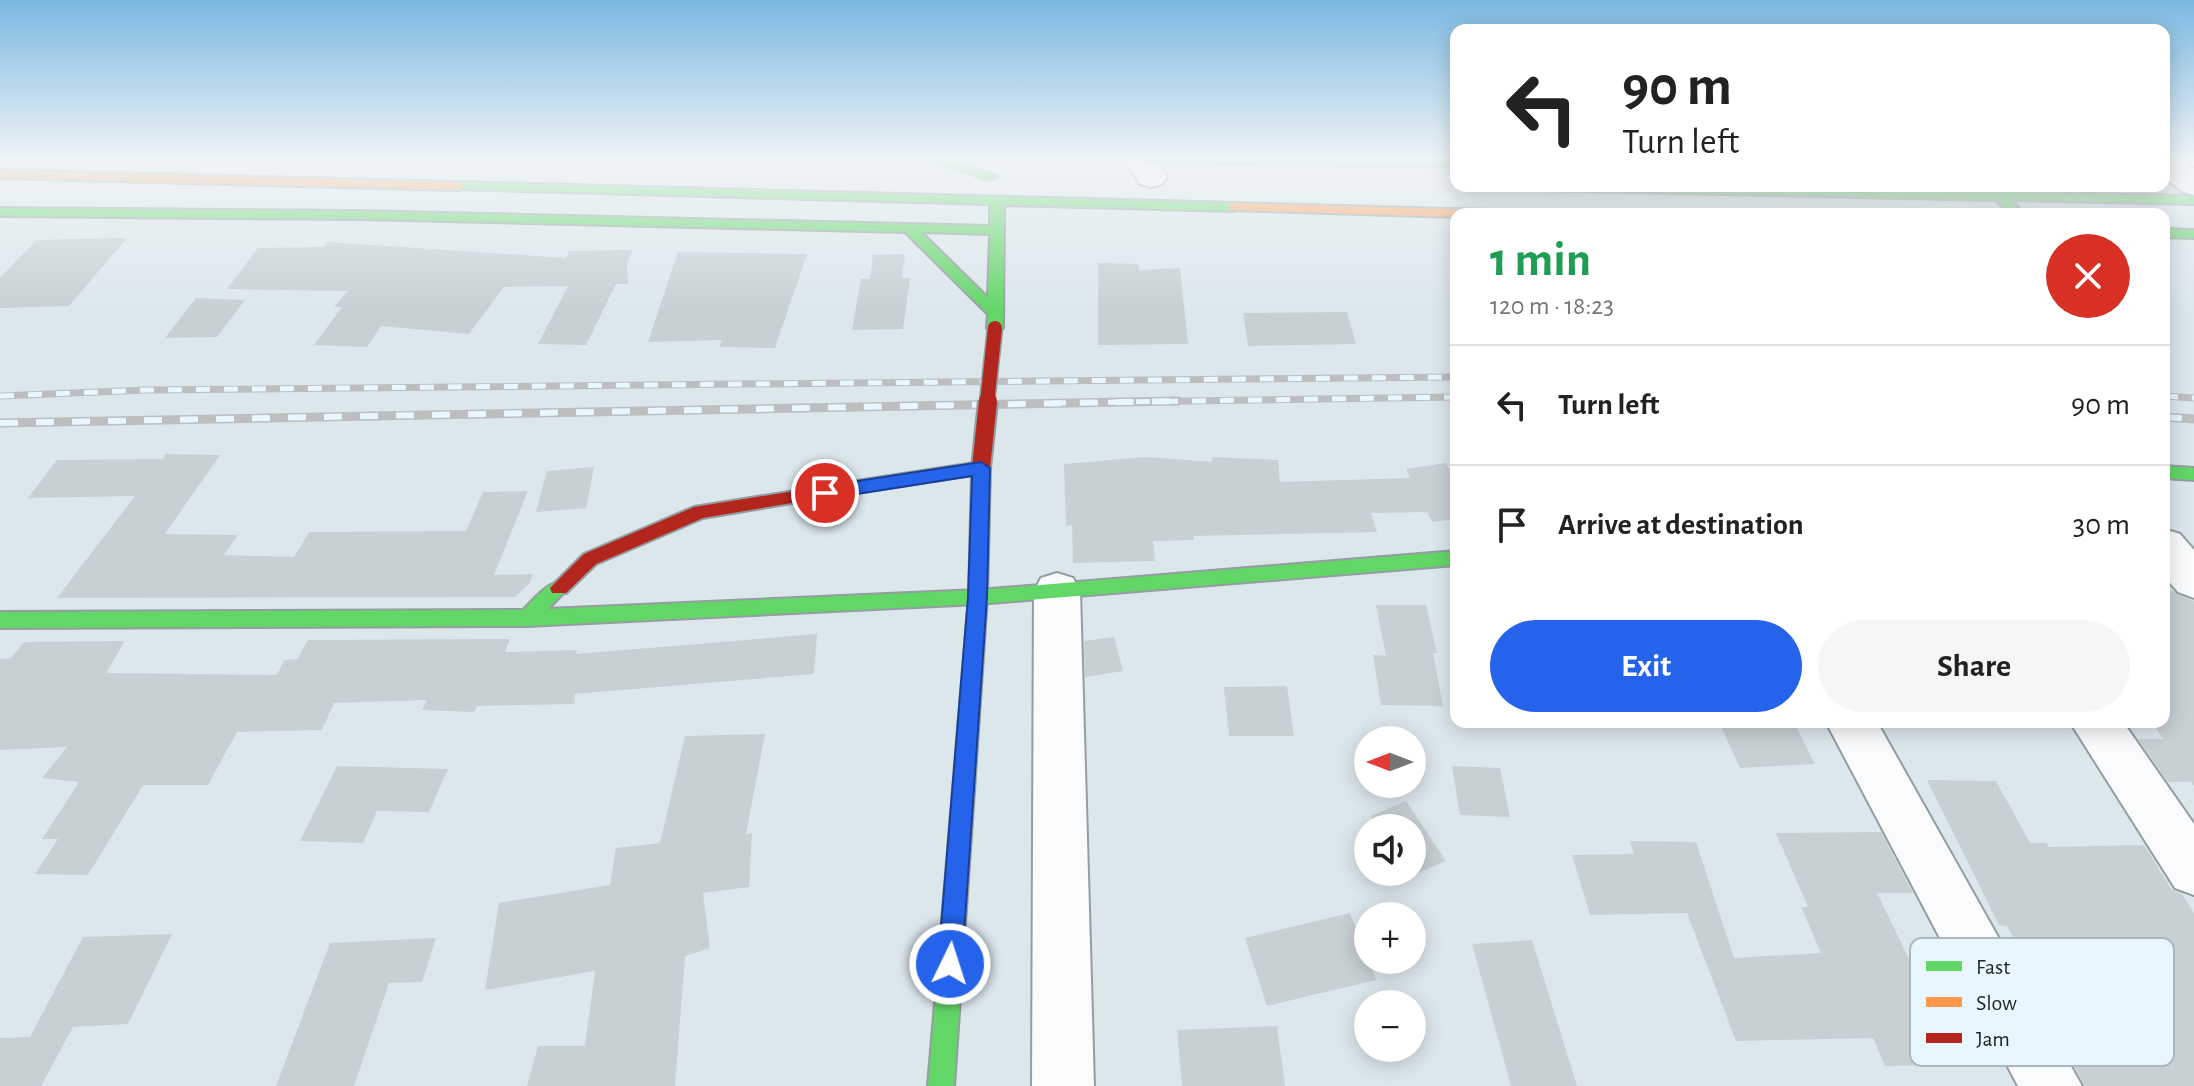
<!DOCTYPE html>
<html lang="en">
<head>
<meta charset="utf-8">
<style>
  body { margin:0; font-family:"Alegreya Sans",sans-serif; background:#f6f6f6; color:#222; height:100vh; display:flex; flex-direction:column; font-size:30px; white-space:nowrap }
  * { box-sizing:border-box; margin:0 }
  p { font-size:26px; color:#767676 }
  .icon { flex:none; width:44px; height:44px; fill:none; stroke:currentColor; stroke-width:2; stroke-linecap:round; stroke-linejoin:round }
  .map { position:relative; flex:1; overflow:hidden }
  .sheet { position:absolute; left:1450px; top:208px; width:720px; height:520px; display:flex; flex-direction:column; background:#fff; border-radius:16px; box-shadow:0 4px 20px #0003 }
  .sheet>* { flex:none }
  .guide { position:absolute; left:1450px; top:24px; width:720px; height:168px; border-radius:16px; box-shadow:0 4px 20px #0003; background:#fff; color:#222; overflow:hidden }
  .needle { width:52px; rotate:270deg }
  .buttons { position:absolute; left:1354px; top:726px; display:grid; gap:16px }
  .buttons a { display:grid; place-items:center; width:72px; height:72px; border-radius:50%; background:#fff; box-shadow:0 4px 20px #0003; font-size:40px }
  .pin { position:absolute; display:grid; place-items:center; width:68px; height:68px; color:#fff; margin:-34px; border:4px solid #fff; border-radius:50%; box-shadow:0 2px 8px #0007 }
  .me { position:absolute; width:88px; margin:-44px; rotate:4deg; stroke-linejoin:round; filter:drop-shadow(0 0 6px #0008) }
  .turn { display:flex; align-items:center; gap:28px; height:168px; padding:0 40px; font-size:36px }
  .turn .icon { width:104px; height:104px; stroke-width:2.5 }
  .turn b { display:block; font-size:56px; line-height:68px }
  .round { display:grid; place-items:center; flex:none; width:84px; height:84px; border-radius:42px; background:#f6f6f6 }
  .headline { display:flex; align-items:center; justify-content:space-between; height:136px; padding:0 40px }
  h1 { font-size:48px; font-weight:700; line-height:60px; color:#1e9e55 }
  .cta { display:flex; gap:16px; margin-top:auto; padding:16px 40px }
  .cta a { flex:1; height:92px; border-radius:48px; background:#2563eb; color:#fff; font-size:32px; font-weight:700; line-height:92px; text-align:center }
  .cta a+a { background:#f6f6f6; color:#222 }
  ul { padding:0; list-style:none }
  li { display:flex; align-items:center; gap:24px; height:120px; padding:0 40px; border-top:2px solid #e0e0e0 }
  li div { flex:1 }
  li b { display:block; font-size:30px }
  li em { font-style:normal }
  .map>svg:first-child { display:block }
  .building { fill:#c8d0d4 }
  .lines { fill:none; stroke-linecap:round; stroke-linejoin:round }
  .street-casing { stroke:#949da0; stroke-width:4 }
  .fast-casing { stroke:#949da0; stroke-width:4 }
  .slow-casing { stroke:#949da0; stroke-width:4 }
  .jam-casing { stroke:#949da0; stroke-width:4 }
  .street { fill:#fafbfc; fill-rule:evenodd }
  .fast { fill:#63d668; fill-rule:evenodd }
  .slow { fill:#ff974d; fill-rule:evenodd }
  .jam { fill:#b3261e; fill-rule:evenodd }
  .rail-far1-casing { stroke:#bcbec0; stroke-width:7 }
  .rail-casing { stroke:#bcbec0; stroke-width:9 }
  .rail-far1 { stroke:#e7f7fd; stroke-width:5; stroke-dasharray:14; stroke-linecap:butt }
  .rail { stroke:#e7f7fd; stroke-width:6; stroke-dasharray:18; stroke-linecap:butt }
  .jam-bridge-far1-casing { stroke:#949da0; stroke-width:17; stroke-linecap:butt }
  .jam-bridge-casing { stroke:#949da0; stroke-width:22; stroke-linecap:butt }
  .jam-bridge-far1 { stroke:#b3261e; stroke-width:14 }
  .jam-bridge { stroke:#b3261e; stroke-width:18 }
  .route { fill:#2563eb; stroke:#184099; stroke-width:2 }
  .key { fill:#e7f7fd; stroke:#aab8bd; stroke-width:2 }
  .key-label { font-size:22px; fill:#1c2427 }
</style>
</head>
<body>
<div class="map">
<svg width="2194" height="1086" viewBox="0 0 2194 1086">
  <rect width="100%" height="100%" fill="#dce7ec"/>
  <g class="building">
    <path d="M127 238 69 306 0 308V278L36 240Z"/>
    <path d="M328 242 566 258 569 251 633 250 627 263 628 284H616L586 345 538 344 568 286 504 287 469 334 381 326 367 347 314 345 342 307H334L348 291 227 289 258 248 324 247Z"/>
    <path d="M678 252 807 254 775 348 719 347 722 340 648 342Z"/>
    <path d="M905 254 902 278H910L903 329 852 330 861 279H870L873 255Z"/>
    <path d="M1098 263 1139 264V270L1180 268 1188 344 1098 345Z"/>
    <path d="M196 298 245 300 217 337 165 338Z"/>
    <path d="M1347 312 1356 344 1248 346 1243 313Z"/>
    <path d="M166 454 220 455 165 534 238 535 224 555 294 557 309 532 466 531 483 492 528 491 494 575 533 574 529 584 515 597 57 598 135 496 28 498 57 460 163 459Z"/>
    <path d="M1146 457 1212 462V457L1278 460 1280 482 1410 478 1406 469 1446 463 1456 482V519L1432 522 1427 512 1371 513 1377 532 1193 536 1194 540 1153 541 1155 561 1073 563 1072 525 1066 526 1064 464Z"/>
    <path d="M594 467 586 508 536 512 547 471Z"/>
    <path d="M2173 591 2194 601V786L2191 782H2168L2138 739H2163L2152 722H2164V592Z"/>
    <path d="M1376 605H1426L1437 653H1433L1443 706 1381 705 1373 655 1386 656Z"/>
    <path d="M817 634 814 674 574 694 575 704 477 706 474 712 422 710 427 700 334 703 322 730 237 732 208 785H143L88 875 35 874 58 839H42L79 782 42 778 67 747 0 750V659L11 658 24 642 125 641 106 673 277 675 284 660 297 659 308 640 510 639 505 652 577 650 576 654Z"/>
    <path d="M1114 637 1123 671 1085 677 1084 641Z"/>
    <path d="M1287 686 1294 736H1229L1224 687Z"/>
    <path d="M1719 722H1794L1815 764 1740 768Z"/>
    <path d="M765 734 746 834 752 833 749 887 703 893 710 948 685 956 675 1086H527L538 1046H585L595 971 485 990 499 903 610 885 616 848 660 843 685 736Z"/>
    <path d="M337 766 448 769 429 812 377 811 363 843 300 841Z"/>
    <path d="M1452 766 1500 768 1510 817 1460 815Z"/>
    <path d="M1927 780 1996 781 2030 843H2047L2048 847 2144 845 2172 890 2182 894 2194 913V1086H2085L2030 987H2042L2007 926 1999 925Z"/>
    <path d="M1406 801 1446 861 1409 877 1406 872H1412V828H1379L1371 816Z"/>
    <path d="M1881 832 1913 893H1877L1924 990H1932L1966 1065 1885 1066 1873 1038 1736 1041 1687 913 1590 915 1572 855 1634 854 1630 841 1696 842 1734 958 1821 953 1801 907H1808L1776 833Z"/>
    <path d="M1350 913 1376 980 1267 1006 1245 938Z"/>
    <path d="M172 934 128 1024 73 1027 41 1086H0V1038L30 1037 83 937Z"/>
    <path d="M436 938 422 982 389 983 354 1086H276L330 943Z"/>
    <path d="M1532 940 1577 1086H1511L1472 944Z"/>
    <path d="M1277 1026 1285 1086H1182L1177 1030Z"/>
  </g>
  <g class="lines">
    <defs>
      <g id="street">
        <path d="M1124 159H1156L1167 177 1162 184 1151 187 1140 184Z"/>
        <path d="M2164 159H2180L2194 169V195L2183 192 2164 177Z"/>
        <path d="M2164 529 2180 534 2194 550V598L2178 592 2164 576Z"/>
        <path d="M1057 573 1073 578 1080 591 1094 1086H1032L1034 591 1041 578Z"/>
        <path d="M1826 722H1877L2082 1086H2018Z"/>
        <path d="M2070 722H2123L2194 824V895L2175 888Z"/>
      </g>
      <g id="fast">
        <path d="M932 159H950L997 176 990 180 933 162Z"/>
        <path d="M1142 159H1456V167L1148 163Z"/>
        <path d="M458 182 1234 203 1241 207 1234 211 1004 205 1003 328 995 333 987 328 988 314 905 232 358 219 0 216V208L358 211 990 226V204L453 189V183ZM921 232 990 234 988 298Z"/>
        <path d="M1535 186 1956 191 1945 186H1970L1996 192 2194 196V204L2012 200 2023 214H2009L1996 200 1542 190Z"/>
        <path d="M2164 229 2194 230V238L2164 237Z"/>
        <path d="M2164 466 2194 468V480L2164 478Z"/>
        <path d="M1456 551V565L978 604 527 626 0 628V612L523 610C534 600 549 578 566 583L568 588 548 609 978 590Z"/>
        <path d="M959 840 967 843 970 850 954 1086H928L948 850 951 843Z"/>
      </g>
      <g id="slow">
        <path d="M0 170 458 182 465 186 458 190 0 178Z"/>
        <path d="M1234 203 1487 210 1494 214H1456V217L1229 210V204Z"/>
        <path d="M981 462 990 468 987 597 970 850 967 857 959 860 951 857 948 850 969 597 972 475 857 493 848 487 857 481Z"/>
      </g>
      <path id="jam" d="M857 481 866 487 863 491 703 518 596 564 566 593H552L550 588 584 554 694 507Z"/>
    </defs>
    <use href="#street" class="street-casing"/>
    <use href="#fast" class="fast-casing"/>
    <use href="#slow" class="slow-casing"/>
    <use href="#jam" class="jam-casing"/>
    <use href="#street" class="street"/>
    <use href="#fast" class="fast"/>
    <use href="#slow" class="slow"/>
    <use href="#jam" class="jam"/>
    <defs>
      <g id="rail-far1">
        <path d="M0 396 146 390 1456 377"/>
        <path d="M2164 396 2194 398"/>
        <path d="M1052 403 1456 397"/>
      </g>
      <g id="rail">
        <path d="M2164 417 2194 419"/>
        <path d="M0 423 1178 401"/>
      </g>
    </defs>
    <use href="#rail-far1" class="rail-far1-casing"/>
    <use href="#rail" class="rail-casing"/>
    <use href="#rail-far1" class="rail-far1"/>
    <use href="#rail" class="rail"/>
    <defs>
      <path id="jam-bridge-far1" d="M987 403 995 328"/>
      <path id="jam-bridge" d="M981 468 988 401"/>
    </defs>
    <use href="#jam-bridge-far1" class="jam-bridge-far1-casing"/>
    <use href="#jam-bridge" class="jam-bridge-casing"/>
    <use href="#jam-bridge-far1" class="jam-bridge-far1"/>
    <use href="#jam-bridge" class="jam-bridge"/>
  </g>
  <linearGradient id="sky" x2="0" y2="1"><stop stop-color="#7bb8e1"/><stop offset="0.51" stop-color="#eff4f6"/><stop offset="1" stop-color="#eff4f6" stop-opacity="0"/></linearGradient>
  <rect width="2194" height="311" fill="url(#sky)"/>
  <path class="route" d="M981 462 990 468 987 597 962 964 959 972 950 976 942 972 938 964 968 597 972 476 825 499 816 493 825 486Z"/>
  <rect x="1910" y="938" width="264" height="128" rx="12" class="key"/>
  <rect x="1926" y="961" width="36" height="10" fill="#63d668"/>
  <rect x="1926" y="997" width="36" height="10" fill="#ff974d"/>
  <rect x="1926" y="1033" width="36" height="10" fill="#b3261e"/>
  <g class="key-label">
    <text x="1976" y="974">Fast</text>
    <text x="1976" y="1010">Slow</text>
    <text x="1976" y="1046">Jam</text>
  </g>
</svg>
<div class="buttons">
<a><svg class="needle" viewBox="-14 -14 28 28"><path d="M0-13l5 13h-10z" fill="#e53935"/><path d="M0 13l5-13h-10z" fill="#767676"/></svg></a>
<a><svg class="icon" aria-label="sound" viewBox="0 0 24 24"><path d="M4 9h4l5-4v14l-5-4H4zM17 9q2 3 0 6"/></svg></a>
<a>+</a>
<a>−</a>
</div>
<div class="pin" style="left:825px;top:493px;background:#d93025"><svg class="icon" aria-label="arrive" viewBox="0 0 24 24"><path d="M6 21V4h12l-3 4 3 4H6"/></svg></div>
<svg class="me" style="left:950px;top:964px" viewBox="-20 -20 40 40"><circle r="17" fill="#2563eb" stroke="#fff" stroke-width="3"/><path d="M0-11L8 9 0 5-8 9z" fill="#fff"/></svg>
<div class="guide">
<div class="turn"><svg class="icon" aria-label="left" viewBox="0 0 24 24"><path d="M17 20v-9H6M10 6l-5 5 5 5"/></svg><div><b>90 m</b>Turn left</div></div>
</div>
<section class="sheet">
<div class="headline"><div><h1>1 min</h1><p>120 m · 18:23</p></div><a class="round" style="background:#d93025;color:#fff"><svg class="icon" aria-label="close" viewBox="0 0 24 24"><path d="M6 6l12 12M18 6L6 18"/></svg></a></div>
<ul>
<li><svg class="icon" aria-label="left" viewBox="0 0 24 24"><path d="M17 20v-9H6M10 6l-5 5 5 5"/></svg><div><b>Turn left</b></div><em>90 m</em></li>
<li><svg class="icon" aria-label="arrive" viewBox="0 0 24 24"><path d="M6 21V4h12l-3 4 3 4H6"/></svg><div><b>Arrive at destination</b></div><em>30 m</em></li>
</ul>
<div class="cta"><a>Exit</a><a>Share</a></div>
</section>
</div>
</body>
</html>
